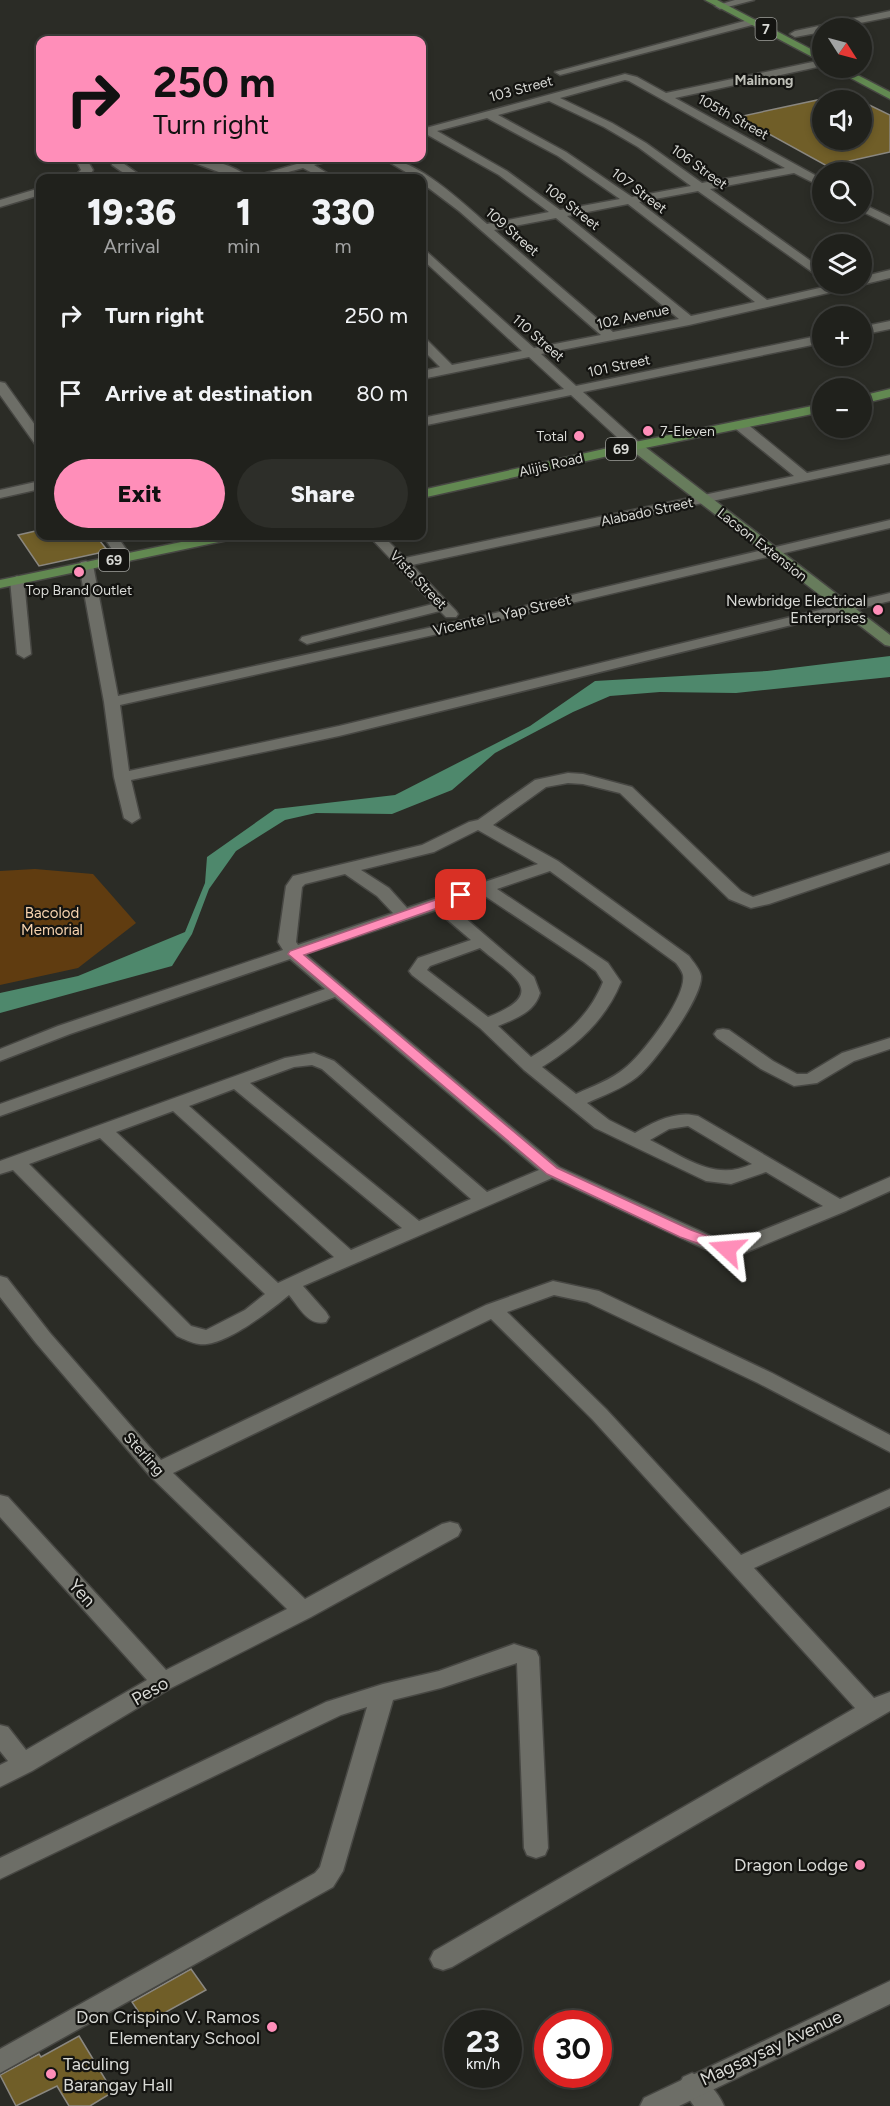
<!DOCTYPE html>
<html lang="en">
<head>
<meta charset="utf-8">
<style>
  body { margin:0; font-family:Figtree,sans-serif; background:#2d2e29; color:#f1f3f6; height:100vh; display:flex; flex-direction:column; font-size:22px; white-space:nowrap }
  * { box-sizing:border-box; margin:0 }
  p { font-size:20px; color:#a2a3a3 }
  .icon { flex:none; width:33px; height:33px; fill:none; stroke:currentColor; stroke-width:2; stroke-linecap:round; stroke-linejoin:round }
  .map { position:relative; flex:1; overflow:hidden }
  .side { position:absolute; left:36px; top:174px; width:390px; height:366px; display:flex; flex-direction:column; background:#20211c; border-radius:12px; box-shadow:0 3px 9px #0003,0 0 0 2px #3d3e3b }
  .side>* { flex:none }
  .top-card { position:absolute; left:36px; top:36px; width:390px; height:126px; border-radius:12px; box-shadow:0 3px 9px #0003,0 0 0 2px #3d3e3b; background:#ff8eb9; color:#111; overflow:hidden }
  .needle { width:39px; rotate:126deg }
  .fabs { position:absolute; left:812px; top:18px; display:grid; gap:12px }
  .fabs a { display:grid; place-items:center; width:60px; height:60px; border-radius:50%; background:#20211c; box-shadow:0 3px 9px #0003,0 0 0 2px #3d3e3b; font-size:30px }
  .speed { position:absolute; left:444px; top:2010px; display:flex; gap:12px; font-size:30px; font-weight:700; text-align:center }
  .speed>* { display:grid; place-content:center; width:78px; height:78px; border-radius:50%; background:#20211c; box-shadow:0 3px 9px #0003,0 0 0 2px #3d3e3b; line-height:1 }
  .speed small { font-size:15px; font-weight:400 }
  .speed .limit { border:9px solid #d22; background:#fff; color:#111 }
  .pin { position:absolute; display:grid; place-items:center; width:51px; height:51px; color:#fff; margin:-26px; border-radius:12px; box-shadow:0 3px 9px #0006 }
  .me { position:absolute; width:66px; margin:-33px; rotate:289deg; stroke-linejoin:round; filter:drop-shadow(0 0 4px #0008) }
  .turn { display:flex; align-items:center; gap:21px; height:126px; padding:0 18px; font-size:27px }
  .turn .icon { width:78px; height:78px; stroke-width:2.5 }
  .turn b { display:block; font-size:42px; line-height:51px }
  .eta { display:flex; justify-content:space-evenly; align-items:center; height:102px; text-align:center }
  .eta b { font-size:36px; font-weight:800; line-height:42px }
  .cta { display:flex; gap:12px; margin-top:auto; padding:12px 18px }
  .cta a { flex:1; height:69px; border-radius:36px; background:#ff8eb9; color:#111; font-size:24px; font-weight:800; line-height:69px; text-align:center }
  .cta a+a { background:#2d2e29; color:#f1f3f6 }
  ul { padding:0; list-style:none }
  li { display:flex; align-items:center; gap:18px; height:78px; padding:0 18px }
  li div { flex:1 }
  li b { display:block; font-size:22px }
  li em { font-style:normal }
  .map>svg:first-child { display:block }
  .green { fill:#603c10 }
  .water { fill:#4e886c }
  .building { fill:#705e28; stroke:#8a8780; stroke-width:1.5 }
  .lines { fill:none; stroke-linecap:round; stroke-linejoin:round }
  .minor-casing { stroke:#474743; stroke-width:3 }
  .tertiary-casing { stroke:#474743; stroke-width:3 }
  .secondary-casing { stroke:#474743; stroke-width:3 }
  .primary-casing { stroke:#474743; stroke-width:3 }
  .minor { fill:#6d6e67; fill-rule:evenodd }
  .tertiary { fill:#6d6e67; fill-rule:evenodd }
  .secondary { fill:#677c5c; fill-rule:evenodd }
  .primary { fill:#628951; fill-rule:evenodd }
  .route { fill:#ff8eb9; stroke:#a65c78; stroke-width:1.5 }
  .poi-dot { fill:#ff8eb9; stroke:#141411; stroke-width:2 }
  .labels { text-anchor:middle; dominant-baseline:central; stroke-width:4.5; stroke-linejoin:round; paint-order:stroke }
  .shield { fill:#141411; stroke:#9e9f9b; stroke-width:1.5 }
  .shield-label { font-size:14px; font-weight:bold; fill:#d9dad6 }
  .far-neighbourhood-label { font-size:14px; font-weight:bold; fill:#bfc0b8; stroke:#141411 }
  .far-street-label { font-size:14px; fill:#d9dad6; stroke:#141411 }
  .far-poi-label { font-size:14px; fill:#d9dad6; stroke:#141411; text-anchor:start }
  .poi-label { font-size:15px; fill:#d9dad6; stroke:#141411; text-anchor:end }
  .street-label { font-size:15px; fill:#d9dad6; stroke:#141411 }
  .park-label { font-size:15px; fill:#f7d3ae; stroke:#141411 }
  .near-street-label { font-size:18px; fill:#d9dad6; stroke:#141411 }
  .near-poi-label { font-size:18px; fill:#d9dad6; stroke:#141411; text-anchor:end }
</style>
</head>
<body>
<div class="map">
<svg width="890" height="2106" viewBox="0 0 890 2106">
  <rect width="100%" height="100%" fill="#2b2c26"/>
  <path class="green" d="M35 869 93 874 136 923 78 968 0 985V871Z"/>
  <path class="water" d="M890 656V677L736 693 660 692 610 696 573 712 495 753 452 790 392 814 316 813 285 820 236 851 209 889 192 934 172 966 0 1013V993L78 976 185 932 205 883 207 857 275 809 395 795 530 726 595 681 767 671Z"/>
  <g class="building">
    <path d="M822 99V140H861V101L890 115V152L827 166 738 117Z"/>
    <path d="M40 530V536H96L108 551 39 566 18 535Z"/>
    <path d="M191 1969 206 1990 146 2023 132 2002Z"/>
    <path d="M79 2036 113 2092 90 2106H69L57 2086 16 2106 0 2075 39 2054 41 2057Z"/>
  </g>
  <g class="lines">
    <defs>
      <g id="minor">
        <path d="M735 0H754L720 9 715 6Z"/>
        <path d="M890 11V17L835 28H822V32L795 37 790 34 795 31Z"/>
        <path d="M752 19 756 20V24L560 75 555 72Z"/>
        <path d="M822 60V66L675 98 822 179V187L794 173 710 189 822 269V279L698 191 639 202 767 300 837 284H856L854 287 689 325 541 354 576 386 822 335V343L583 392 640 443 642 446 635 450 630 449 571 395 422 426V418L564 389 529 357 422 379V371L440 367 422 349V338L426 339 452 365 522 351 422 259V250L426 251 534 348 601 335 459 211 422 183V178H416L382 158C416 158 462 202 487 224L549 212 499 175 426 134 422 135V129L625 74 637 77 666 93ZM625 80 629 81 785 168 702 183 646 143 612 123 560 98ZM549 101 604 127 638 147 691 186 632 197 566 152 498 115ZM487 118 558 156 620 199 560 210 507 171 437 131ZM628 204 755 302 691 316 567 216ZM556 218 679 319 613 332 494 230Z"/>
        <path d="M75 158H86L93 170 89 176 72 178 81 170Z"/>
        <path d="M181 158C201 156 234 164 249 178H235Z"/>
        <path d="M317 158H333L332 160 314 165 335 178H322L303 168 266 178H249Z"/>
        <path d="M116 160 120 161 144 178H131L112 165V161Z"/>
        <path d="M40 188V195L0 207V200Z"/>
        <path d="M861 203 890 217V225L861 211Z"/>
        <path d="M890 270V278L861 285 857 284H861V277Z"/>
        <path d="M890 321V329L861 335V327Z"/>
        <path d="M0 382 5 383 40 432V445L35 444 0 395Z"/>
        <path d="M741 422 746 423 807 473 890 455V463L412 565 456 611 458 614 456 617H446L440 611 307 644 300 640 302 637 433 604 369 536H383L405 558 794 476 736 429 734 426 736 423Z"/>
        <path d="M40 481V489L0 498V490Z"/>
        <path d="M890 520V528L478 625 120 705 129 771 339 726 890 593V601L339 736 131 780 140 818 132 823 124 818 114 777 104 702 79 565 81 562 86 561 93 565 118 696 478 617Z"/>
        <path d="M103 536H117L132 558 130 561H120Z"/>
        <path d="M17 576 24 580 31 654 24 658 17 654 10 580Z"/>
        <path d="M568 773 583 774 632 787 741 891 753 897 890 852V863L769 904 751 908 729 899 620 793 583 784 568 783 546 787 493 825 558 861 689 956C693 962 700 969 701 976 703 997 654 1064 637 1077 622 1089 604 1095 587 1103L609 1120 635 1133C653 1122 676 1110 698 1116L840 1199 890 1177V1191L846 1211 742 1254 735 1256 709 1251 552 1178 303 1286 326 1312 329 1317 326 1322C309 1327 299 1307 289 1295 271 1310 223 1348 199 1344 191 1343 184 1339 177 1336L13 1170 0 1174V1161L285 1058 314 1053 334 1061 487 1192 539 1170 335 997 0 1116V1104L325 989 290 959 70 1034 0 1061V1049L58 1026 283 950 278 942 286 886 293 876 422 845 469 822 478 820 535 780ZM478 830 538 864 407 908 389 888 361 870 434 852ZM550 871 676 963C679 967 682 971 683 975 687 997 642 1055 625 1068 611 1080 593 1086 576 1094L542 1067C577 1045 605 1021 621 982L608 963 497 889ZM345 874 377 896 393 913 298 945 296 942 302 887 305 884ZM482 894 584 962 596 971 603 982C589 1017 563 1038 531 1057L498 1026C515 1019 535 1012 540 993L534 977 450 905ZM436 910 471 940 418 958 409 971 412 975 480 1028 524 1070 595 1128 706 1181 731 1184 766 1172 823 1206 733 1242 720 1240 559 1167 305 954ZM480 948C513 976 550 993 488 1017L427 970 430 966ZM312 1065 322 1069 471 1199 419 1221 250 1083 294 1067ZM234 1089 402 1228 351 1250 189 1106ZM173 1111 334 1257 278 1283 116 1132ZM688 1126 752 1164C714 1182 685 1157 650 1140L669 1129ZM100 1138 265 1294 245 1310 206 1330 191 1326 29 1164Z"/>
        <path d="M723 1029 729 1030 773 1061 797 1074H807L842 1053 890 1038V1049L854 1061 817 1083 794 1086 761 1069 717 1038 714 1034 717 1030Z"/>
        <path d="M0 1276 7 1278 50 1333 161 1460 486 1305 553 1281 599 1291 772 1373 890 1435V1452L758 1383 587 1302 554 1295 507 1312 606 1409 741 1555 890 1489V1506L754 1568 874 1698 890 1692V1711L452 1967 443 1970 434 1967 430 1959 434 1951 855 1708 592 1419 491 1319 173 1473 305 1599 442 1524 450 1522 458 1524 461 1530 458 1536 311 1617 171 1688 32 1771 0 1787V1765L8 1761 0 1751V1725L8 1727 26 1750 147 1680 0 1517V1495L8 1497 166 1670 287 1609 150 1476 36 1343 0 1297Z"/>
        <path d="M514 1644 536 1651 539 1657 548 1848 545 1855 536 1858 527 1855 524 1848 517 1663 441 1688 393 1700 343 1871 333 1887 0 2073V2049L315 1873 320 1867 367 1707 341 1715 0 1879V1858L326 1702 383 1684 439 1671Z"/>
        <path d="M692 2073C706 2079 718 2092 724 2106H694L679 2085 683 2077Z"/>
      </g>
      <path id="tertiary" d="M890 1981V2004L679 2106H640L644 2098Z"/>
      <path id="secondary" d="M635 442 640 443 890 635V646L885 645 630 449 628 446Z"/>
      <g id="primary">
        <path d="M705 0H717L822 55V62Z"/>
        <path d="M832 68H844L890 92V99Z"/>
        <path d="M890 389V397L861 404V396Z"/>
        <path d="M822 404V412L635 450 422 498V490L635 442Z"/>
        <path d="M210 536H235L228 540 0 588V580Z"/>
      </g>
    </defs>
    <use href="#minor" class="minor-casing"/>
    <use href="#tertiary" class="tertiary-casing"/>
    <use href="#secondary" class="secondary-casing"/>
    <use href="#primary" class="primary-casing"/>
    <use href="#minor" class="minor"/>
    <use href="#tertiary" class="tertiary"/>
    <use href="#secondary" class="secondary"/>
    <use href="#primary" class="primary"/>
  </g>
  <path class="route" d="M461 891 466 892 468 895 466 898 304 955 557 1168 691 1230 733 1245 735 1249 733 1252H722L680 1237 547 1174 288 954 290 951Z"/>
  <g class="poi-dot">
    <circle cx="648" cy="431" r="6"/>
    <circle cx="579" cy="436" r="6"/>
    <circle cx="79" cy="572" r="6"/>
    <circle cx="878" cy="610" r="6"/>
    <circle cx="860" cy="1865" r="6"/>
    <circle cx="272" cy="2027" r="6"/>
    <circle cx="51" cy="2074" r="6"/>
  </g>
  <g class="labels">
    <g class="shield">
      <rect x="755.5" y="18" width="21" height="22" rx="4.5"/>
      <rect x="606" y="438" width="30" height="22" rx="4.5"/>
      <rect x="99" y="549" width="30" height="22" rx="4.5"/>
    </g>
    <g class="shield-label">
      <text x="766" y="29">7</text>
      <text x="621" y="449">69</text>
      <text x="114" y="560">69</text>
    </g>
    <g class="far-neighbourhood-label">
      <text x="764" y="80">Malinong</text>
    </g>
    <g class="far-street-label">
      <text transform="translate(521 89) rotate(-15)">103 Street</text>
      <text transform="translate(733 117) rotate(29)">105th Street</text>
      <text transform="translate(699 167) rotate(36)">106 Street</text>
      <text transform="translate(639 191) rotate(37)">107 Street</text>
      <text transform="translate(572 207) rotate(38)">108 Street</text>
      <text transform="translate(512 232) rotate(41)">109 Street</text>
      <text transform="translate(633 317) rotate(-12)">102 Avenue</text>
      <text transform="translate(538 338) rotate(41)">110 Street</text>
      <text transform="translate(619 366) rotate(-12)">101 Street</text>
      <text transform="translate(551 465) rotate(-13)">Alijis Road</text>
      <text transform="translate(647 512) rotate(-12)">Alabado Street</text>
      <text transform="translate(762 545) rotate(38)">Lacson Extension</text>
      <text transform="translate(418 580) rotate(46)">Vista Street</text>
    </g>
    <g class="far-poi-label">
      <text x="660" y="431">7-Eleven</text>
      <text x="567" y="436" text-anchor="end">Total</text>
      <text x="79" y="590" text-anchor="middle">Top Brand Outlet</text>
    </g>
    <g class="poi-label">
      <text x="866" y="601">Newbridge Electrical<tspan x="866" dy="17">Enterprises</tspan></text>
    </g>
    <g class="street-label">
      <text transform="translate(502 615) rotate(-13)">Vicente L. Yap Street</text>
      <text transform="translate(144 1454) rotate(48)">Sterling</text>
    </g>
    <g class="park-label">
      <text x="52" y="913">Bacolod<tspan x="52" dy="17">Memorial</tspan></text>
    </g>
    <g class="near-street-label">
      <text transform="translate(82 1593) rotate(48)">Yen</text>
      <text transform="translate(150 1691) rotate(-30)">Peso</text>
      <text transform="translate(771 2048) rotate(-25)">Magsaysay Avenue</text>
    </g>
    <g class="near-poi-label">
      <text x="848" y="1865">Dragon Lodge</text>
      <text x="260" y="2017">Don Crispino V. Ramos<tspan x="260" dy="21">Elementary School</tspan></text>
      <text x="63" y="2064" text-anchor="start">Taculing<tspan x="63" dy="21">Barangay Hall</tspan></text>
    </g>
  </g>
</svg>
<div class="fabs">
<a><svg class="needle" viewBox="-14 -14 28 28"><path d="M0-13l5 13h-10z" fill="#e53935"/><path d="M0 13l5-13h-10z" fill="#a2a3a3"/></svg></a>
<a><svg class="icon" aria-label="sound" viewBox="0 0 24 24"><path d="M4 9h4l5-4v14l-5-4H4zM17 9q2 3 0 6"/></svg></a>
<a><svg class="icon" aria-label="search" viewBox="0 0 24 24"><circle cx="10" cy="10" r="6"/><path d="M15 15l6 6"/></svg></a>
<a><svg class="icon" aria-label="layers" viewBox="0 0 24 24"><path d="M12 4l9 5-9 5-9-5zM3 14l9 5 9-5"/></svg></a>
<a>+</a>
<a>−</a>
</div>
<div class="speed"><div>23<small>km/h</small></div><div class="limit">30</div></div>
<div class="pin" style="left:461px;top:895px;background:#d93025"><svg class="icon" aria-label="arrive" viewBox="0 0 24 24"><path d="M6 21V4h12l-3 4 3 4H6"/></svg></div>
<svg class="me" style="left:727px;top:1249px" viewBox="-20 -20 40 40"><path d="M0-17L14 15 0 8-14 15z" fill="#ff8eb9" stroke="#fff" stroke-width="4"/></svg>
<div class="top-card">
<div class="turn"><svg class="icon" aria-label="right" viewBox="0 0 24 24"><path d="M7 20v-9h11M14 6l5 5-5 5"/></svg><div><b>250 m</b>Turn right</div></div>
</div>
<section class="side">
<div class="eta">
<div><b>19:36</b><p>Arrival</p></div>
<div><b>1</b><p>min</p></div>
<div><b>330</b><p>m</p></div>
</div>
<ul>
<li><svg class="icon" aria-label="right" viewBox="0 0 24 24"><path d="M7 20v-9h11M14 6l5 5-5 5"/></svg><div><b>Turn right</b></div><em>250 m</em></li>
<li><svg class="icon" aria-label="arrive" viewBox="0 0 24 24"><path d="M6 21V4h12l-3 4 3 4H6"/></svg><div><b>Arrive at destination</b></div><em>80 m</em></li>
</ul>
<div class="cta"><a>Exit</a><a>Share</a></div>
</section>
</div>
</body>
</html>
